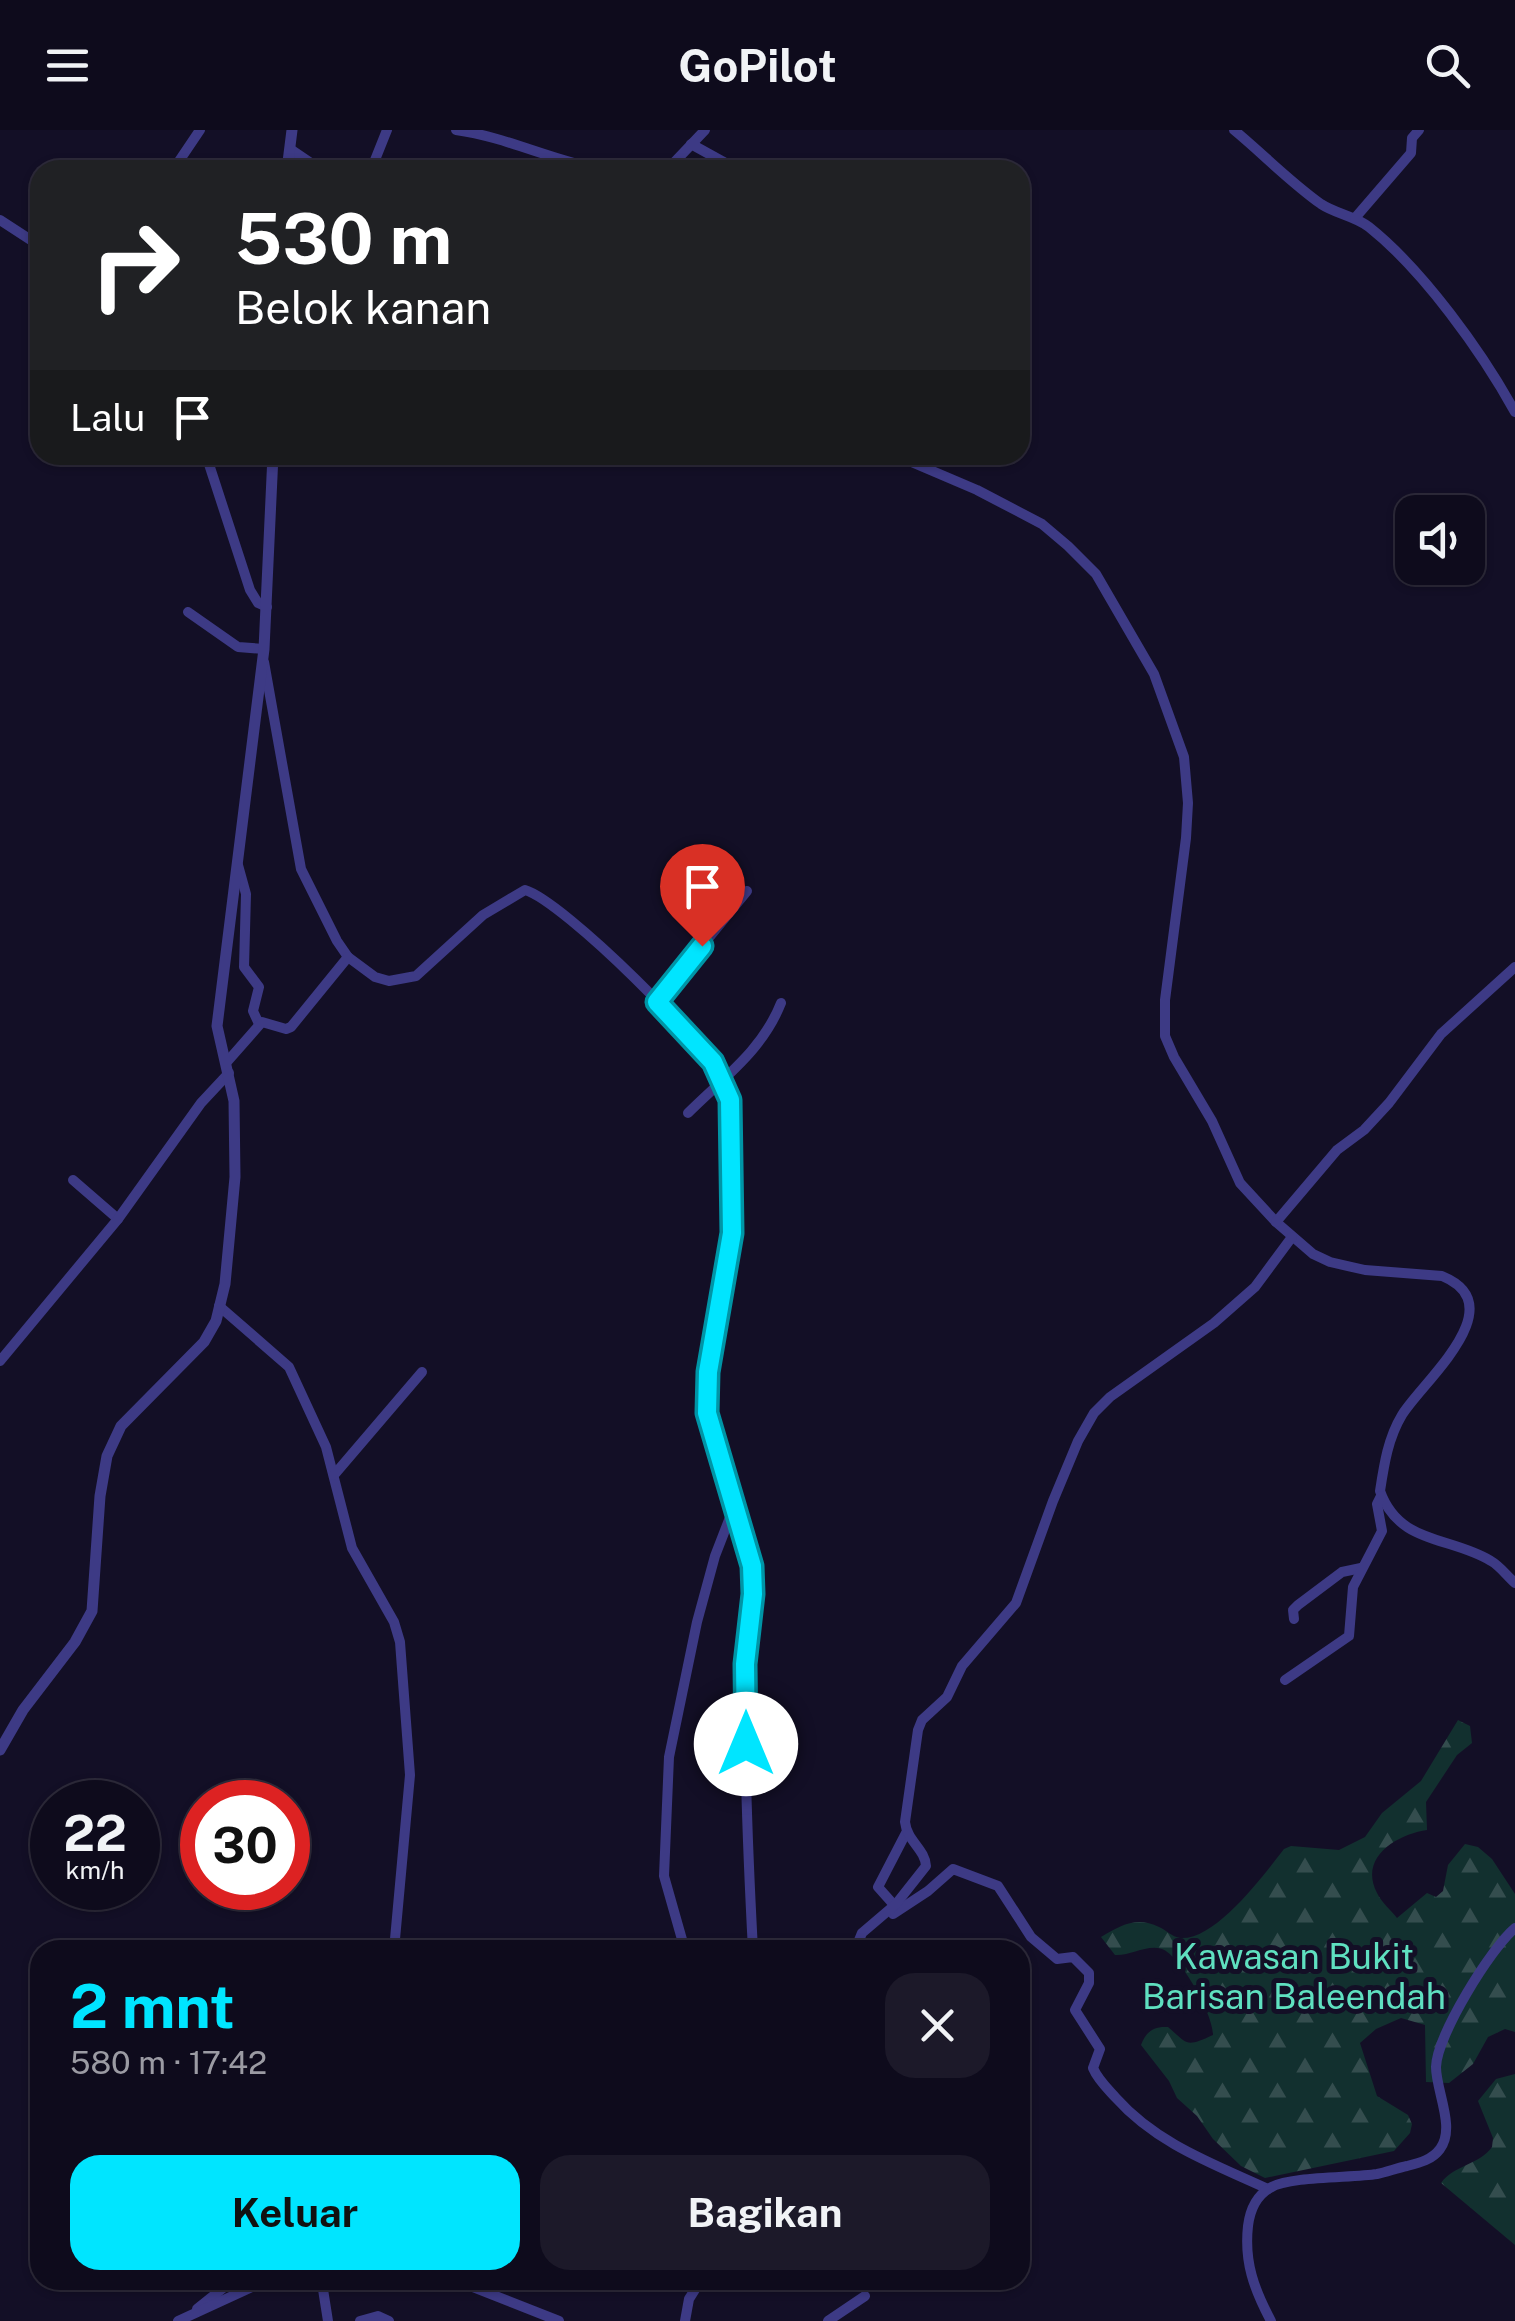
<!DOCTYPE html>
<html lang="id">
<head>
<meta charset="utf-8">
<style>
  body { margin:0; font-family:"Public Sans",sans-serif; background:#1c1929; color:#f1f3f6; height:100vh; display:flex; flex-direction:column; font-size:38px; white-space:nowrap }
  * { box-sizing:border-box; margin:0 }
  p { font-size:32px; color:#9b9ba3 }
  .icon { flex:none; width:55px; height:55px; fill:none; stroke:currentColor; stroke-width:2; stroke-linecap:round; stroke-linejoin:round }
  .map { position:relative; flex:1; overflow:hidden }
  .details { position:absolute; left:30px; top:1810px; width:1000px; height:350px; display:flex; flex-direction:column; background:#0e0b1c; border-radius:30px; box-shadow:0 2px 8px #0004,0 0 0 2px #2e2b3b }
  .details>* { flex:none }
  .top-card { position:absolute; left:30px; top:30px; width:1000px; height:305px; border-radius:30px; box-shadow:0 2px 8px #0004,0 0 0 2px #2e2b3b; background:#202124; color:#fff; overflow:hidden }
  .tools { position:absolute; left:1395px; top:365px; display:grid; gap:20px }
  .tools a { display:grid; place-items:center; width:90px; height:90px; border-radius:20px; background:#0e0b1c; box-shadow:0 2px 8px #0004,0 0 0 2px #2e2b3b; font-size:50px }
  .speed { position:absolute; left:30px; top:1650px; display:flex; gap:20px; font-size:50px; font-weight:700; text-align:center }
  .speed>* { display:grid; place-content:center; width:130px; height:130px; border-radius:50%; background:#0e0b1c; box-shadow:0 2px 8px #0004,0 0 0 2px #2e2b3b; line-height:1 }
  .speed small { font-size:25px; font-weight:400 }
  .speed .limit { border:15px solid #d22; background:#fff; color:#111 }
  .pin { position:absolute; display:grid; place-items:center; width:85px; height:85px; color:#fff; margin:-102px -42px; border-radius:50% 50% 50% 0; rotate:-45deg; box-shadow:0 0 10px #0007 }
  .pin .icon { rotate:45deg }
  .me { position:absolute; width:110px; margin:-55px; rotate:0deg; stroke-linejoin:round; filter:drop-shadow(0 0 8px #0008) }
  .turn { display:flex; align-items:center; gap:35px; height:210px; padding:0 40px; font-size:45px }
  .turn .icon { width:130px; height:130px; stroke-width:2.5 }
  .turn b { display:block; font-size:70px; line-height:85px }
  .then { display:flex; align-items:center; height:95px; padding:0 40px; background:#0003; gap:20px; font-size:38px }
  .round { display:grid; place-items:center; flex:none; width:105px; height:105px; border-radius:30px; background:#1c1929 }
  .headline { display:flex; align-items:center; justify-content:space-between; height:170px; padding:0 40px }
  h1 { font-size:60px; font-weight:700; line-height:75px; color:#00e5ff }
  .primary-button { display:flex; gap:20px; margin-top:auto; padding:20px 40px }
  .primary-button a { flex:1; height:115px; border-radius:30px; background:#00e5ff; color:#111; font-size:40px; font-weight:700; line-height:115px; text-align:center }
  .primary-button a+a { background:#1c1929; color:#f1f3f6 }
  header { display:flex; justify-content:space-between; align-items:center; height:130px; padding:0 40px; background:#0e0b1c; font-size:45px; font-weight:700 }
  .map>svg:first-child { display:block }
  .forest { fill:url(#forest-firs) }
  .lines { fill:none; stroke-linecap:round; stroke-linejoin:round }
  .minor { stroke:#3d3a85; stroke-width:10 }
  .tertiary { stroke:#3d3a85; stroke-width:11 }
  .route-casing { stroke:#0095a6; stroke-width:25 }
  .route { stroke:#00e5ff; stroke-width:18 }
  .labels { text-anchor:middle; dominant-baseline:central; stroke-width:10; stroke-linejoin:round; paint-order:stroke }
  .park-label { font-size:35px; fill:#5fe0c0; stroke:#130f26 }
</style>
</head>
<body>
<header><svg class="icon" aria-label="menu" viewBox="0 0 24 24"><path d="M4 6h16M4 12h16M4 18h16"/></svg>GoPilot<svg class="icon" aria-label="search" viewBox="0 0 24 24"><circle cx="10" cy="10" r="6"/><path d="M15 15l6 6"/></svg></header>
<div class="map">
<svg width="1515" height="2191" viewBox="0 0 1515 2191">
  <defs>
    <pattern id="forest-firs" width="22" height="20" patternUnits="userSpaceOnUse" patternTransform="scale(2.5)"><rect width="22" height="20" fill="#12302f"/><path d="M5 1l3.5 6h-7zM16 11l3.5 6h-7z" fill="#344d4e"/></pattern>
  </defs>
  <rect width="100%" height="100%" fill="#130f26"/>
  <g class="forest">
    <path d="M1458 1590 1470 1596 1472 1613 1457 1625 1426 1672 1427 1700C1398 1704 1358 1727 1377 1763 1381 1772 1391 1780 1397 1788L1427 1763 1436 1767 1443 1761 1448 1735 1465 1714 1478 1717 1492 1729 1515 1764V1902L1505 1899 1488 1907 1473 1934 1449 1953 1426 1952 1425 1895 1401 1888 1376 1899 1360 1913 1377 1966 1408 1985 1412 1994 1410 2003 1394 2021 1265 2048 1241 2036 1213 2009 1197 1986 1177 1968 1169 1951 1141 1915C1146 1902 1153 1896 1168 1897 1188 1914 1185 1918 1213 1905 1214 1886 1181 1826 1162 1819 1147 1814 1130 1826 1115 1825L1101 1807C1121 1795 1137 1786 1159 1797 1166 1800 1172 1807 1180 1808 1215 1811 1263 1746 1284 1719L1291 1716 1339 1720 1365 1707 1382 1683 1421 1651Z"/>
    <path d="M1515 1944V2115L1441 2053C1454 2035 1479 2035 1492 2017L1493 2008 1478 1971 1496 1949Z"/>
  </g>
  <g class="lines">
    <g class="minor">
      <path d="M456 0C507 7 552 31 603 40"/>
      <path d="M1234 0C1263 24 1290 52 1321 74 1336 84 1355 86 1369 97 1423 140 1482 222 1515 282"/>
      <path d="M691 14 738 40"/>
      <path d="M290 19 321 40"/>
      <path d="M173 40 200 0"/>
      <path d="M371 40 387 0"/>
      <path d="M667 40 705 0"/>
      <path d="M802 40 808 34"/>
      <path d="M1355 88 1411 23 1412 8 1419 0"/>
      <path d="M0 90 40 116"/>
      <path d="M206 325 250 460 258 473 267 477"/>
      <path d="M895 325 977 360 1042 394 1068 416 1096 444 1154 544 1184 627 1188 673 1186 708 1165 870V906L1174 927 1212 991 1240 1053 1276 1092 1313 1124 1330 1132 1365 1140 1442 1146C1515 1176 1422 1252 1402 1285 1388 1308 1384 1335 1380 1361 1399 1415 1450 1406 1491 1431 1500 1436 1507 1446 1515 1453"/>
      <path d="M188 482 238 517 264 519"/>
      <path d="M264 532 301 739 337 811 348 827 375 847 389 851 416 846 483 785 525 760C563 771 714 920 728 959 735 980 732 1005 732 1027 732 1059 736 1094 729 1125 720 1176 705 1230 707 1282 709 1338 748 1387 752 1442 754 1475 745 1507 745 1540 744 1634 748 1726 753 1820"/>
      <path d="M238 735 246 764 244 837 259 857 253 881 259 894"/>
      <path d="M657 871 747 761"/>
      <path d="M226 933 262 892 286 899 291 897 348 827"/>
      <path d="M688 983C724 947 762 921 781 873"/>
      <path d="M73 1050 118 1089"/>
      <path d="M1276 1092 1337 1020 1364 1000 1389 973 1441 904 1515 837"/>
      <path d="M219 1176 289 1237 326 1317 352 1418 394 1492 400 1512 410 1645 394 1820"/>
      <path d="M0 1231 118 1089 201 973 229 943"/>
      <path d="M334 1345 422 1242"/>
      <path d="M1294 1489 1293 1480 1298 1475 1342 1442 1361 1438"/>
      <path d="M1285 1550 1349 1506 1353 1457 1382 1401 1377 1374 1381 1366"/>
      <path d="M894 1775 878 1757 906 1703"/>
      <path d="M893 1784 928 1761 953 1739 998 1756 1031 1807 1057 1829 1073 1827 1089 1843V1853L1075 1880 1100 1919 1093 1938C1098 1950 1108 1959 1116 1968 1157 2014 1214 2034 1268 2059"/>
      <path d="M685 1820 664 1746 669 1627 697 1492 715 1426 734 1377"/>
      <path d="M855 1820 862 1803 896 1774 926 1736C925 1719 907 1711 905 1692L918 1600 922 1590 947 1567 962 1536 1016 1473 1053 1371 1078 1311 1094 1283 1110 1267 1214 1193 1255 1157 1292 1107"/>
      <path d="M455 2150 559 2191"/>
      <path d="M322 2153 328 2191"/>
      <path d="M197 2179 233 2150"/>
      <path d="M178 2191 252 2157 349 2150"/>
      <path d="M360 2191 378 2186 389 2191"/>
      <path d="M685 2191 689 2169 701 2150"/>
      <path d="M828 2191 865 2166"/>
      <path d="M1271 2191C1254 2159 1244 2132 1248 2096 1250 2080 1256 2066 1270 2058 1288 2046 1352 2048 1377 2044 1387 2042 1397 2038 1407 2036 1419 2033 1432 2030 1440 2019 1456 1998 1436 1961 1436 1937 1437 1905 1491 1818 1515 1798"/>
    </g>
    <g class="tertiary">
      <path d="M287 40 292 0"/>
      <path d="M0 1620 23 1580 75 1512 92 1481 100 1366 107 1326 121 1296 204 1212 216 1191 225 1154 235 1047 234 971 217 896 264 519 273 325"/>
    </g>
  </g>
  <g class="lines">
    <defs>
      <path id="route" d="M702 816 657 872 713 932 730 970 732 1103 708 1242 707 1283 752 1436 753 1464 745 1534 746 1614"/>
    </defs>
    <use href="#route" class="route-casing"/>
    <use href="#route" class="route"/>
  </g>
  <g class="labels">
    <g class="park-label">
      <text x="1294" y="1826">Kawasan Bukit<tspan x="1294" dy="40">Barisan Baleendah</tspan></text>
    </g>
  </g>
</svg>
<div class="tools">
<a><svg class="icon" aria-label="sound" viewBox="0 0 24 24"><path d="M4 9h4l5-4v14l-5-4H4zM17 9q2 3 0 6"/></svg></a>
</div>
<div class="speed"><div>22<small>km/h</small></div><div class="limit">30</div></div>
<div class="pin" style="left:702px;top:816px;background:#d93025"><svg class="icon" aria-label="arrive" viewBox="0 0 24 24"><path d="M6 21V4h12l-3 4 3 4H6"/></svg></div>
<svg class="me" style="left:746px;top:1614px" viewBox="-20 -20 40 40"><circle r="19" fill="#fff"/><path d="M0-13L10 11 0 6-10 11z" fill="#00e5ff"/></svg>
<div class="top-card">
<div class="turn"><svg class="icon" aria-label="right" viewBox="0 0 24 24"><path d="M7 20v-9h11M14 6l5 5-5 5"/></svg><div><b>530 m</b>Belok kanan</div></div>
<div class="then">Lalu<svg class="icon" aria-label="arrive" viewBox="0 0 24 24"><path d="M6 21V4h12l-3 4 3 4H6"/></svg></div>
</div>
<section class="details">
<div class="headline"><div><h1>2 mnt</h1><p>580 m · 17:42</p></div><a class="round"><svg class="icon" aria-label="close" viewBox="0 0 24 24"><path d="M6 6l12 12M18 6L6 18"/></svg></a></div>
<div class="primary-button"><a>Keluar</a><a>Bagikan</a></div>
</section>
</div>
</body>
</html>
